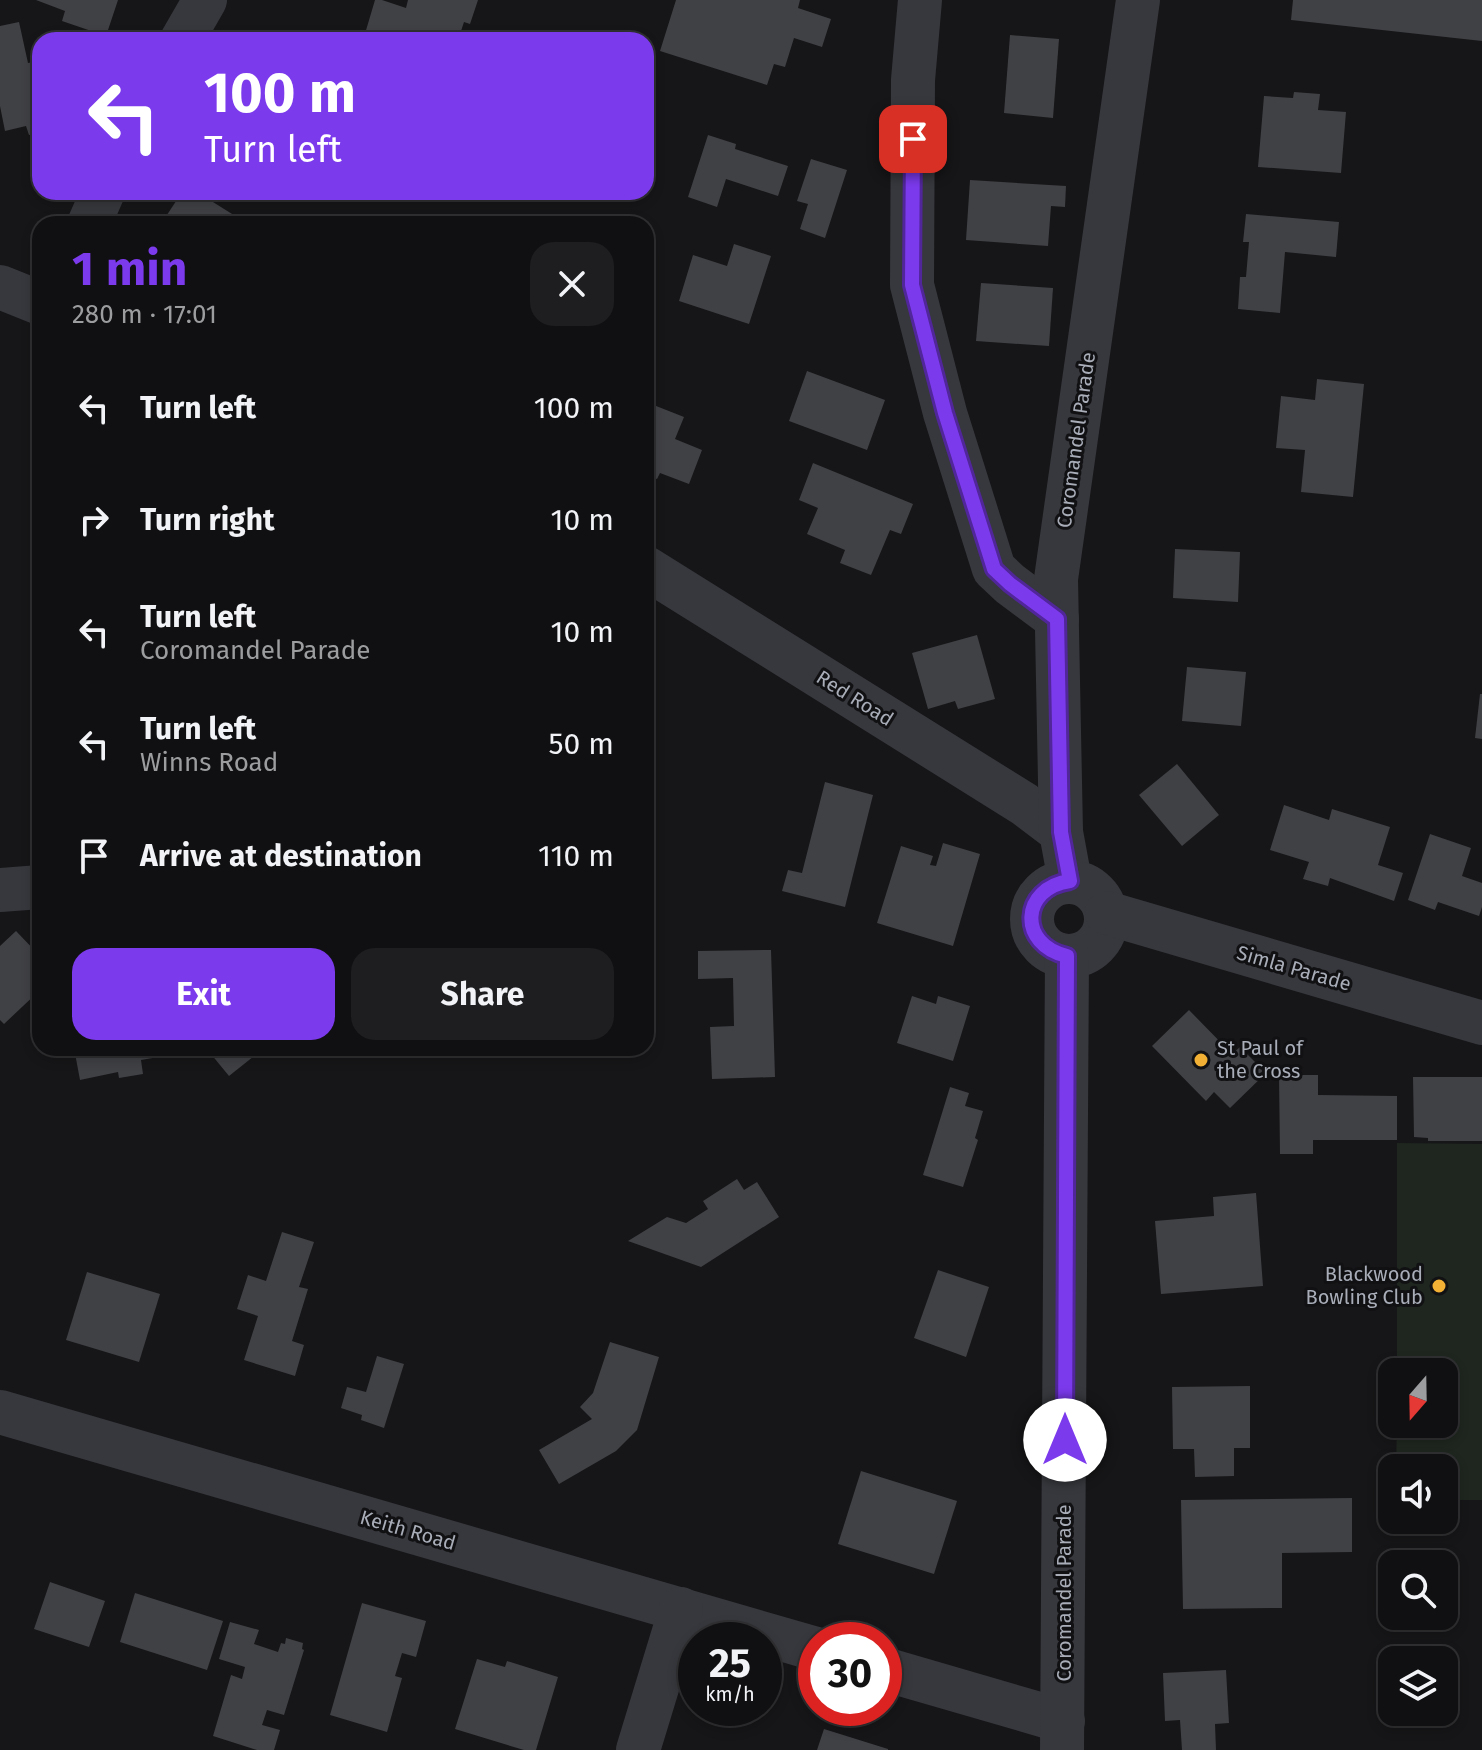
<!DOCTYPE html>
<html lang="en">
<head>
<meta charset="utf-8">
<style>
  body { margin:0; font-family:"Fira Sans",sans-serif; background:#1e1e20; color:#f1f3f6; height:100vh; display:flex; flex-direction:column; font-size:30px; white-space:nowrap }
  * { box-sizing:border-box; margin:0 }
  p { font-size:26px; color:#9c9d9f }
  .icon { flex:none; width:44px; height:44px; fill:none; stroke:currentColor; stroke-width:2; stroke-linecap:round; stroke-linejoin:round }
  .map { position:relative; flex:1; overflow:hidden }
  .drawer { position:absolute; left:32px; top:216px; width:622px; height:840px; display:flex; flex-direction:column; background:#101012; border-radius:24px; box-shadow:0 4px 12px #0003,0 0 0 2px #303032 }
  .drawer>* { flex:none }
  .top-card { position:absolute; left:32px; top:32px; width:622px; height:168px; border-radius:24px; box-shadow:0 4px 12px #0003,0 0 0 2px #303032; background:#7c3aed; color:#fff; overflow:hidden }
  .needle { width:52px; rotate:200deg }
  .fabs { position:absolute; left:1378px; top:1358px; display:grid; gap:16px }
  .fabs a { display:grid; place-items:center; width:80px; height:80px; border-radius:16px; background:#101012; box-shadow:0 4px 12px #0003,0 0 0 2px #303032; font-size:40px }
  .speed { position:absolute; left:678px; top:1622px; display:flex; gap:16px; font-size:40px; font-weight:700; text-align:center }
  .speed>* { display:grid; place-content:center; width:104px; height:104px; border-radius:50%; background:#101012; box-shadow:0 4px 12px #0003,0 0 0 2px #303032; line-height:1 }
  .speed small { font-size:20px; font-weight:400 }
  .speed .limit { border:12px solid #d22; background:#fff; color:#111 }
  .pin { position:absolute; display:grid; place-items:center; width:68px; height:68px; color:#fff; margin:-34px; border-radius:16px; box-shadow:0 4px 12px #0006 }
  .me { position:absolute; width:88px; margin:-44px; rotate:0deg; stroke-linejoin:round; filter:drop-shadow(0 0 6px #0008) }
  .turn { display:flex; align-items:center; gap:28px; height:168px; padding:0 40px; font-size:36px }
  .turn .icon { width:104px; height:104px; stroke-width:2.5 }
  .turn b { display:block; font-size:56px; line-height:68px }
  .round { display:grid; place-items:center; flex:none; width:84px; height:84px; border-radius:24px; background:#1e1e20 }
  .headline { display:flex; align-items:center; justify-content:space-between; height:136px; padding:0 40px }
  h1 { font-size:48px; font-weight:700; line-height:60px; color:#7c3aed }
  .primary-button { display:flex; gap:16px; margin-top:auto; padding:16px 40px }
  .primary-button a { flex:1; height:92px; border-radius:24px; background:#7c3aed; color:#fff; font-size:32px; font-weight:700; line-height:92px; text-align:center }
  .primary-button a+a { background:#1e1e20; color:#f1f3f6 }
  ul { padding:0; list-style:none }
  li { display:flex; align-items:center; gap:24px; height:112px; padding:0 40px }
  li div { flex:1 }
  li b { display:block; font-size:30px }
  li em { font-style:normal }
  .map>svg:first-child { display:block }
  .green { fill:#1e261f }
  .building { fill:#404145 }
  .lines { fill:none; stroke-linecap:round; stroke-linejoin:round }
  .minor { stroke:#37383d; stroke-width:44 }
  .route-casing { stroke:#51269a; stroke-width:20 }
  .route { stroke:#7c3aed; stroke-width:14 }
  .poi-dot { fill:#f2b134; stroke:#111113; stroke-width:3 }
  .labels { text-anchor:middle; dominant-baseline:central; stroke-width:6; stroke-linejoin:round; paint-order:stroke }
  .street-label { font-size:20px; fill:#a8adb8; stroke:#111113 }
  .poi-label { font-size:20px; fill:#a8adb8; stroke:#111113; text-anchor:start }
</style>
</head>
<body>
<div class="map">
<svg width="1482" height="1750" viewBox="0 0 1482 1750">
  <rect width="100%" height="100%" fill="#161618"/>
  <path class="green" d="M1397 1143 1482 1144V1500H1444V1468H1396L1397 1424H1444V1372H1397Z"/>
  <g class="building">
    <path d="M36 0H118L106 36 62 21 65 11Z"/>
    <path d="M375 0H382L406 8 408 0H478L470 24 464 22 458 40H373L364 37Z"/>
    <path d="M676 0H800L798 8 831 19 822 47 794 38 785 67 774 64 767 85 660 51Z"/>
    <path d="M1293 0H1482V41L1291 20Z"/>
    <path d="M19 22 28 63 40 61V133L29 135 26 126 5 131 0 106V26Z"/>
    <path d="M1010 35 1059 39 1053 118 1004 113Z"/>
    <path d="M1294 92 1320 94 1318 110 1346 112 1341 173 1258 167 1264 96 1293 98Z"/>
    <path d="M708 135 736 144 735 149 788 166 778 196 726 179 717 207 688 197Z"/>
    <path d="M811 159 847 170 825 238 800 229 808 204 797 201Z"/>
    <path d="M970 180 1066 186 1065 207 1051 206 1048 246 966 240Z"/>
    <path d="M182 192H197L248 224H161Z"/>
    <path d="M471 192H498L495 201Z"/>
    <path d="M1246 214 1339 222 1336 257 1285 252 1280 313 1238 309 1240 277H1246L1249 242H1243Z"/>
    <path d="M734 244 771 256 749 324 679 301 693 255 727 266Z"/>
    <path d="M981 283 1053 288 1049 346 976 341Z"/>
    <path d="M807 371 885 400 867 450 789 421Z"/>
    <path d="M1317 379 1364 384 1353 497 1301 492 1305 450 1276 448 1281 396 1315 400Z"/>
    <path d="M646 402 684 417 675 439 702 450 689 484 660 473 657 479 646 475Z"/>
    <path d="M813 463 913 504 901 534 890 530 871 575 840 563 845 550 807 534 818 508 799 500Z"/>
    <path d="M1175 549 1240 552 1238 602 1173 598Z"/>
    <path d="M977 635 995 699 958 709 955 701 928 709 912 653Z"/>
    <path d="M1187 667 1246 672 1241 726 1182 721Z"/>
    <path d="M1480 694H1482V739L1475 738Z"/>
    <path d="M1177 764 1219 815 1182 846 1139 795Z"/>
    <path d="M825 782 873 795 845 907 782 891 788 870 802 873Z"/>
    <path d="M1284 805 1329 820 1332 809 1390 827 1378 865 1403 873 1394 901 1330 878 1328 886 1303 879 1309 862 1270 850Z"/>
    <path d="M1430 834 1471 848 1462 876 1482 883V907L1479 916 1438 902 1435 910 1408 900Z"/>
    <path d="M943 843 980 854 953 946 877 923 901 846 933 856 930 865 936 866Z"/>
    <path d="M16 931 38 954 40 952V990L4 1024 0 1020V946Z"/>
    <path d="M771 950 775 1077 712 1079 710 1027 734 1026 733 978 698 979V951Z"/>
    <path d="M912 996 936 1004 938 996 970 1006 953 1061 897 1043Z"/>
    <path d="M1189 1010 1232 1054 1240 1047 1266 1073 1230 1108 1214 1092 1206 1101 1152 1046Z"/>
    <path d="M74 1048H173L176 1054 141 1060 143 1074 119 1078 118 1072 80 1080Z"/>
    <path d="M206 1048H264L229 1076Z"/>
    <path d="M1279 1075H1318V1095L1397 1096V1140H1313V1154H1280Z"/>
    <path d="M1413 1077H1482V1141H1428V1138L1414 1137Z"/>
    <path d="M950 1087 969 1093 965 1106 983 1111 975 1138 978 1140 963 1187 923 1175Z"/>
    <path d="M737 1179 744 1190 757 1182 779 1217 701 1267 628 1241 667 1217 686 1223 708 1209 703 1201Z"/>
    <path d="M1256 1193 1263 1286 1161 1294 1155 1221 1214 1216 1213 1197Z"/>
    <path d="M282 1232 314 1242 299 1287 308 1289 292 1341 304 1345 295 1376 244 1360 258 1316 237 1309 248 1275 266 1281Z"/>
    <path d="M938 1270 989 1287 966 1357 914 1338Z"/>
    <path d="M87 1272 160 1294 139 1362 66 1340Z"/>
    <path d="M610 1342 659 1357 637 1430 616 1451 559 1484 539 1450 592 1419 580 1407 593 1393Z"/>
    <path d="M377 1356 404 1364 384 1428 361 1420 362 1415 341 1408 347 1387 366 1392Z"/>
    <path d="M1250 1386V1448H1234V1476L1195 1477 1194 1449H1173L1172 1387Z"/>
    <path d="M861 1471 957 1501 934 1574 838 1544Z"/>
    <path d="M1352 1498V1552L1282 1553V1608L1183 1609 1181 1500Z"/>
    <path d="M50 1582 105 1601 89 1647 34 1629Z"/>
    <path d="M135 1593 223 1621 207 1670 120 1642Z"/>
    <path d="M362 1603 426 1621 416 1657 402 1653 395 1676 402 1678 387 1732 330 1715Z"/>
    <path d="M230 1622 259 1630 254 1644 278 1652 281 1643 285 1644 286 1638 303 1643 302 1649 304 1650 284 1715 267 1710 262 1725 280 1730 274 1750H257L213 1736 231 1675 242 1679 245 1667 219 1659Z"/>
    <path d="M477 1659 505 1667 507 1661 558 1677 536 1750H524L455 1729Z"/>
    <path d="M1226 1670 1229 1723 1215 1724 1216 1750H1182L1180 1720 1165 1721 1163 1673Z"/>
    <path d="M824 1729 888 1749V1750H817Z"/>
  </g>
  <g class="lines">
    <g class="minor">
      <path d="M920 0 913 80 912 285 945 413 994 569 1010 584 1057 619"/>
      <path d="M182 40 205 0"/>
      <path d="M89 224 103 192"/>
      <path d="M0 287 40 303"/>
      <path d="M646 568 1024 804 1061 832"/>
      <path d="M1070 881 1061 832 1056 579 1138 0"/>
      <circle cx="1069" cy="919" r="37"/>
      <path d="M0 890 40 887"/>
      <path d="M1107 913 1482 1023"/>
      <path d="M0 1412 816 1649"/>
      <path d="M884 1669 1063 1721"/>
      <path d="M638 1750 681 1609"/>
      <path d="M1062 1750 1067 956"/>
    </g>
  </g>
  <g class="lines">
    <defs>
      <path id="route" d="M913 139 912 285 945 413 994 569 1010 584 1057 619 1061 832 1070 881C1020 888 1018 945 1067 956L1065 1440"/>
    </defs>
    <use href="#route" class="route-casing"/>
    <use href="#route" class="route"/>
  </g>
  <g class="poi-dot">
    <circle cx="1201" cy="1060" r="8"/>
    <circle cx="1439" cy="1286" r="8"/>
  </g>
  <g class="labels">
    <g class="street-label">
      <text transform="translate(1076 440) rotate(-82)">Coromandel Parade</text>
      <text transform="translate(855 698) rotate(32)">Red Road</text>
      <text transform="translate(1294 968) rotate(16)">Simla Parade</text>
      <text transform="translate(408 1530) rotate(16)">Keith Road</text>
      <text transform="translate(1064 1593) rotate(-90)">Coromandel Parade</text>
    </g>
    <g class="poi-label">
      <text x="1217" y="1048">St Paul of<tspan x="1217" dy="23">the Cross</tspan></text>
      <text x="1423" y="1274" text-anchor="end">Blackwood<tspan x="1423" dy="23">Bowling Club</tspan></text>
    </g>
  </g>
</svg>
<div class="fabs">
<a><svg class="needle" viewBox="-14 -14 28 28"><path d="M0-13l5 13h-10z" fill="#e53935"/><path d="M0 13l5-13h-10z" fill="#9c9d9f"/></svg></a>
<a><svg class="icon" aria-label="sound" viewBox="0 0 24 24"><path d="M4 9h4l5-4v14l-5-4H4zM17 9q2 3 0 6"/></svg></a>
<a><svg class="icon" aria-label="search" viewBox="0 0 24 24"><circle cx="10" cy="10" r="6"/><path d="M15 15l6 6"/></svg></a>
<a><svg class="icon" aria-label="layers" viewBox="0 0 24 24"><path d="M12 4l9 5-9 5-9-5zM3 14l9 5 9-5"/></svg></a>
</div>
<div class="speed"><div>25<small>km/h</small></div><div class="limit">30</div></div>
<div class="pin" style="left:913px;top:139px;background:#d93025"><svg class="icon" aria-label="arrive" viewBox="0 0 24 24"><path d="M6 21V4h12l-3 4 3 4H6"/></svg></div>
<svg class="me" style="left:1065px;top:1440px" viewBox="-20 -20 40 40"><circle r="19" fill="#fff"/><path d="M0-13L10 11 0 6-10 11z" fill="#7c3aed"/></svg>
<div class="top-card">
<div class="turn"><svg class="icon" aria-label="left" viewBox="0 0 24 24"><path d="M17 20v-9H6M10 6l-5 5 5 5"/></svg><div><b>100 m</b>Turn left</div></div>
</div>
<section class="drawer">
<div class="headline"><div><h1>1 min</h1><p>280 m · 17:01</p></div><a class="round"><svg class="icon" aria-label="close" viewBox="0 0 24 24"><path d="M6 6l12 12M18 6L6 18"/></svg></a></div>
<ul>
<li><svg class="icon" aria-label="left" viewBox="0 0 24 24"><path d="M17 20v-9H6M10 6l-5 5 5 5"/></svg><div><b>Turn left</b></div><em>100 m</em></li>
<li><svg class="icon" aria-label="right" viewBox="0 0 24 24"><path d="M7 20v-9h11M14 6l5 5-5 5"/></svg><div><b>Turn right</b></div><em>10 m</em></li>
<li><svg class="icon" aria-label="left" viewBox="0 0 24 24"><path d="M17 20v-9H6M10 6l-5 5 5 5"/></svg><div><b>Turn left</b><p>Coromandel Parade</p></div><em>10 m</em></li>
<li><svg class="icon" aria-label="left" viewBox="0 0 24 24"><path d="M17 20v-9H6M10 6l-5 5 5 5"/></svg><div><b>Turn left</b><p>Winns Road</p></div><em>50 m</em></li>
<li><svg class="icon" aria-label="arrive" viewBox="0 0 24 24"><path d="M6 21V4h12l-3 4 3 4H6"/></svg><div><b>Arrive at destination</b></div><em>110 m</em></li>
</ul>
<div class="primary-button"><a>Exit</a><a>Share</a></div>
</section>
</div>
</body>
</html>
